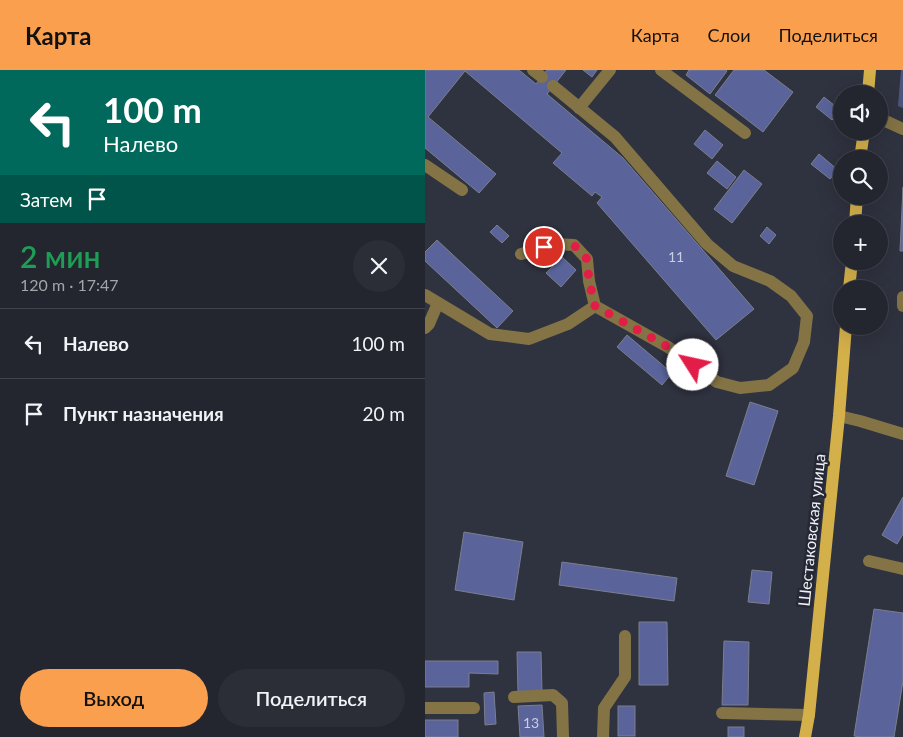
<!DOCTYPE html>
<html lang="ru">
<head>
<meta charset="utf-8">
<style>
  body { margin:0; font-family:Lato,sans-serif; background:#2b2e37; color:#f1f3f6; height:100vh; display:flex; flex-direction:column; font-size:19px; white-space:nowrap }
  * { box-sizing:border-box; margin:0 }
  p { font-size:16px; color:#a3a5aa }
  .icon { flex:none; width:28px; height:28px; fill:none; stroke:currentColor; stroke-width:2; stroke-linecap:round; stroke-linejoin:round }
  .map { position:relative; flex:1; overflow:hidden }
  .panel { display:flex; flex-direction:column; background:#23262f; width:425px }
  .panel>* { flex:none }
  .guide { background:#00695c; color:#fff; overflow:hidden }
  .controls { position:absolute; left:408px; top:15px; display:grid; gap:10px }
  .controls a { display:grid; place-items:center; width:55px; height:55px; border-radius:50%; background:#23262f; box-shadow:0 5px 20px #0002,0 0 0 1px #40434b; font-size:25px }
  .pin { position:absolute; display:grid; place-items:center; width:42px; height:42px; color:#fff; margin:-21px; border:2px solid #fff; border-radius:50%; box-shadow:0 1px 5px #0007 }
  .me { position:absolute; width:55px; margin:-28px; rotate:305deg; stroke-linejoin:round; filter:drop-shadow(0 0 4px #0008) }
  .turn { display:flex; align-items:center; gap:18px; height:105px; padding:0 20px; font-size:22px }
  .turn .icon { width:65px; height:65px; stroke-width:2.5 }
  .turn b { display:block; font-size:35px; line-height:42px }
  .then { display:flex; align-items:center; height:48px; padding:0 20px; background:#0003; gap:10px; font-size:19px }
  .round { display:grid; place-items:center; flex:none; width:52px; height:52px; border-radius:26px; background:#2b2e37 }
  .overview { display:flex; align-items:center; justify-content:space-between; height:85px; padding:0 20px }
  h1 { font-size:30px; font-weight:600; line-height:38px; color:#1e9e55 }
  .primary-button { display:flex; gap:10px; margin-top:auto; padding:10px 20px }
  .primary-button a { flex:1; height:58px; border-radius:30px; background:#fa9f4e; color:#111; font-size:20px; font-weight:600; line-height:58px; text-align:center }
  .primary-button a+a { background:#2b2e37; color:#f1f3f6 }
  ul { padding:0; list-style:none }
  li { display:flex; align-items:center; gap:15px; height:70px; padding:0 20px; border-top:1px solid #40434b }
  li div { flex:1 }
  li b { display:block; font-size:19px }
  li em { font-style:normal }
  header { display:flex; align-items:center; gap:30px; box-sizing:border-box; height:70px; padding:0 25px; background:#fa9f4e; color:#111 }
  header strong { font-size:24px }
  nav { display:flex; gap:28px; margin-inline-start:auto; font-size:18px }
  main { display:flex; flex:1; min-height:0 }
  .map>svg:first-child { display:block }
  .green { fill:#4e557c }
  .building { fill:#5a649b; stroke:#7b7f8d }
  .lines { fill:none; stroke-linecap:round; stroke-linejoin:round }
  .minor { stroke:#837345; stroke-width:12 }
  .major { stroke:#d4b04b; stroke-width:12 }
  .route { stroke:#e11d48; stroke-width:9; stroke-dasharray:0 16.2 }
  .labels { text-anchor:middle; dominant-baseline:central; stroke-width:5; stroke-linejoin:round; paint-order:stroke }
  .number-label { font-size:14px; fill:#cacee2 }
  .street-label { font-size:16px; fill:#eff1f9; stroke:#262834 }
</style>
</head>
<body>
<header>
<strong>Карта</strong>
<nav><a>Карта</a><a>Слои</a><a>Поделиться</a></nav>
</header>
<main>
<section class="panel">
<div class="guide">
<div class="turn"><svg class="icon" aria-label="left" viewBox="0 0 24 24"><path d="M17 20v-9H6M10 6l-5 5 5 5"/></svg><div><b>100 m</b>Налево</div></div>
<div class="then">Затем<svg class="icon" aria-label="arrive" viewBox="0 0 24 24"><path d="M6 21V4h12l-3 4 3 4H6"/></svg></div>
</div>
<div class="overview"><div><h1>2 мин</h1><p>120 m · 17:47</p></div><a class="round"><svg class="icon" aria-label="close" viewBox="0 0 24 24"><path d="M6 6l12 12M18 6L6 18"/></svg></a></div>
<ul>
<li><svg class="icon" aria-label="left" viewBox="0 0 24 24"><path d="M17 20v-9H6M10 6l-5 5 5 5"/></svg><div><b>Налево</b></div><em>100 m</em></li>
<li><svg class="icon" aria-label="arrive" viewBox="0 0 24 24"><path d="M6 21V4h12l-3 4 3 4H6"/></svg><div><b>Пункт назначения</b></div><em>20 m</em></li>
</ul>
<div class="primary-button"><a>Выход</a><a>Поделиться</a></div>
</section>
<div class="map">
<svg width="478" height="667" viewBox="0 0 478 667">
  <rect width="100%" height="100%" fill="#2f323f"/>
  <path class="green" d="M476 0H478V38L473 36Z"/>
  <g class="building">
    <path d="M0 0H94L111 14 122 0H141L122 24 198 88 329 239 291 270 172 133 177 127 170 122 167 126 128 93 137 83 40 1 3 47 71 104 54 123 0 78Z"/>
    <path d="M158 0H172L167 7Z"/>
    <path d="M264 0H301L302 1 285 24 261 5Z"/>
    <path d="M309 0H339L368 22 338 62 290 25Z"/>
    <path d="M399 27 415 40 407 50 391 37Z"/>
    <path d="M280 60 298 75 287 89 269 74Z"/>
    <path d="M394 84 413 100 405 109 386 94Z"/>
    <path d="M292 91 311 107 302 119 282 103Z"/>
    <path d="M319 100 337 114 307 153 289 139Z"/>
    <path d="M478 117V181H475Z"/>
    <path d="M72 155 84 166 77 173 65 162Z"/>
    <path d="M342 157 351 165 344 174 335 166Z"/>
    <path d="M12 170 88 241 72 258 0 191V182Z"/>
    <path d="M137 187 151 200 136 217 121 203Z"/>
    <path d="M202 265 247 303 237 315 192 277Z"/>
    <path d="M325 332 353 341 329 415 301 406Z"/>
    <path d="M478 427V464L472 474 457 465Z"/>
    <path d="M39 462 98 472 89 530 30 520Z"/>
    <path d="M137 492 252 508 249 531 134 515Z"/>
    <path d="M327 500 347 502 344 534 323 532Z"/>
    <path d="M449 539 478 543V611L469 667H436L429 666Z"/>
    <path d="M214 552H242L243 615H214Z"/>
    <path d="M299 571 324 572 323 635H297Z"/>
    <path d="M92 582H116L117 622H93Z"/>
    <path d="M0 591H73V604L44 603V617H0Z"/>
    <path d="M69 622 71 654 60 655 59 623Z"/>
    <path d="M117 635 119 667H95L93 636Z"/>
    <rect x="193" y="636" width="17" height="30"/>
    <rect x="0" y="650" width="33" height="17"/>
    <rect x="303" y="657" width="16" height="10"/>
  </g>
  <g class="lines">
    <g class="minor">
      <path d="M108 0 117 7"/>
      <path d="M236 0 320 63"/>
      <path d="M154 38 185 0"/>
      <path d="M454 48 478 59"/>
      <path d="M0 95 37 120"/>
      <path d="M96 184 130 174 149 175 162 189 164 211 170 236 243 277 292 312 315 318 344 315 368 298 379 272 382 246 366 226 345 211 308 196 282 174 190 67 128 16"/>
      <path d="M0 225 65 264 104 269 143 254 170 236"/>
      <path d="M478 227V236"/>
      <path d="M0 258 4 254 13 233"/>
      <path d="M414 346 435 351 478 364"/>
      <path d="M444 491 478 499"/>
      <path d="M89 627 128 625 137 633 138 667"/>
      <path d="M0 638H49"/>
      <path d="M297 643 384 645"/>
      <path d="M178 667 179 638 200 607V566"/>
    </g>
    <g class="major">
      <path d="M443 24 445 0"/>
      <path d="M435 89 439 61"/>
      <path d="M430 154 432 126"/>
      <path d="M424 219 427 191"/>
      <path d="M380 667 384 645 414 346 421 256"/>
    </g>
  </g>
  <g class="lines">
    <path class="route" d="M119 177 130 174 149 175 162 189 164 211 170 236 243 277 268 295"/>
  </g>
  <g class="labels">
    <g class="number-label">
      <text x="251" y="186">11</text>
      <text x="106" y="652">13</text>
    </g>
    <g class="street-label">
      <text transform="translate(386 460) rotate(-84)">Шестаковская улица</text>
    </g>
  </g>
</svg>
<div class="controls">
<a><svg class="icon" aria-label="sound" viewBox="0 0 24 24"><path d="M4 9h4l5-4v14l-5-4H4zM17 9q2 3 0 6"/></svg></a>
<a><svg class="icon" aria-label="search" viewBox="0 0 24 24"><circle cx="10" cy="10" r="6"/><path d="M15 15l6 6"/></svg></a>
<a>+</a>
<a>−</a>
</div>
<div class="pin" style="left:119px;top:177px;background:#d93025"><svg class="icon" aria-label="arrive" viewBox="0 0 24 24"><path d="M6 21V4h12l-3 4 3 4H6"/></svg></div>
<svg class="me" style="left:268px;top:295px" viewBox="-20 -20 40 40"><circle r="19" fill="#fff"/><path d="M0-13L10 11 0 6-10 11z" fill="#e11d48"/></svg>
</div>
</main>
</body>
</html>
